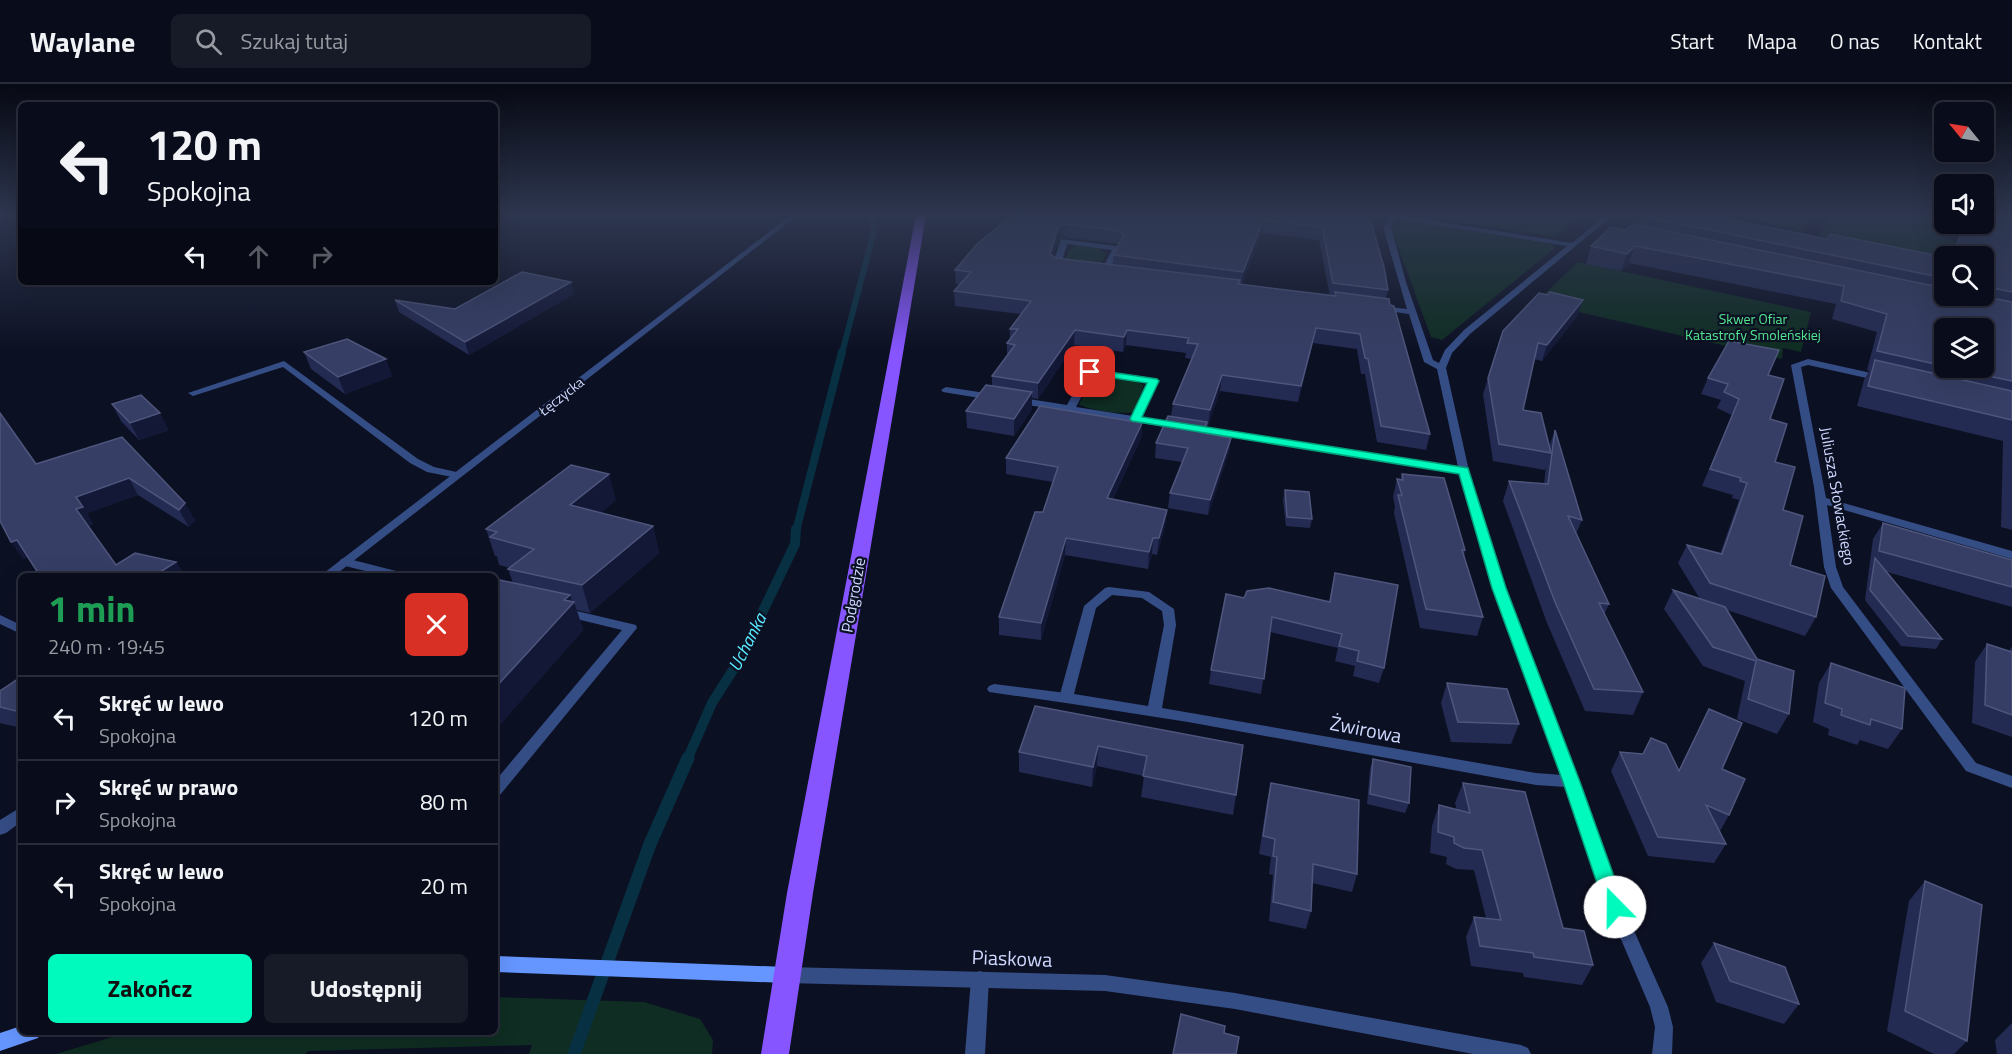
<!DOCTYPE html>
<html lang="pl">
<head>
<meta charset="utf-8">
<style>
  body { margin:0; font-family:"Titillium Web",sans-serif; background:#171a27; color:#f1f3f6; height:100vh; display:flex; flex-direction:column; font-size:22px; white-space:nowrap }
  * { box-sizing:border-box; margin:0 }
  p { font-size:20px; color:#999ba2 }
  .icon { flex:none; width:33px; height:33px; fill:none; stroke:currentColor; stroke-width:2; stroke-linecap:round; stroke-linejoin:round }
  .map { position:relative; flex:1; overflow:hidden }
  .side { position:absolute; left:18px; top:489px; width:480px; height:462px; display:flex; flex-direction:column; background:#090c1a; border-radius:9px; box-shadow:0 6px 24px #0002,0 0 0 2px #292c39 }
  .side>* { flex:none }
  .banner { position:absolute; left:18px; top:18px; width:480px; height:183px; border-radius:9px; box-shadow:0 6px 24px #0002,0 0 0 2px #292c39; background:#090c1a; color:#f1f3f6; overflow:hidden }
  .needle { width:39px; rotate:300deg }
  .tools { position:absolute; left:1934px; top:18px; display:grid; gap:12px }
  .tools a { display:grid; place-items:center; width:60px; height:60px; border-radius:9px; background:#090c1a; box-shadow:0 6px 24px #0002,0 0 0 2px #292c39; font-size:30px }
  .pin { position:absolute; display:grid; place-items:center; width:51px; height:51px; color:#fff; margin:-26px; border-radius:12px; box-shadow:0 3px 9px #0006 }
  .me { position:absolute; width:66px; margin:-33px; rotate:338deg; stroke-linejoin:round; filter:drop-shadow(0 0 4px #0008) }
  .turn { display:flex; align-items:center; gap:21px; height:126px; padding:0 30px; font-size:27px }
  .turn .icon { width:78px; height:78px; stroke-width:2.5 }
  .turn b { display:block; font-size:42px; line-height:51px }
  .lanes { display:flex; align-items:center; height:57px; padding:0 30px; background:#0003; justify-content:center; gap:30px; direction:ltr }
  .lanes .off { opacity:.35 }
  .round { display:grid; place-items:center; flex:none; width:63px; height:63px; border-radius:9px; background:#171a27 }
  .overview { display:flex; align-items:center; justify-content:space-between; height:102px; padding:0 30px }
  h1 { font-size:36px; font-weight:700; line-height:45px; color:#1e9e55 }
  .button { display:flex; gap:12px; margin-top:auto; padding:12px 30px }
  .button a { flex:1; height:69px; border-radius:9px; background:#00f9bd; color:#111; font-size:24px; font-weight:700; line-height:69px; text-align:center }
  .button a+a { background:#171a27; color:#f1f3f6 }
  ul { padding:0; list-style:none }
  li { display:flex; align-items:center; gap:18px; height:84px; padding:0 30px; border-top:2px solid #292c39 }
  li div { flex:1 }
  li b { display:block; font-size:22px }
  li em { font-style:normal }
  header { display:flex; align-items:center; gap:36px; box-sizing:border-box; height:84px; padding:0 30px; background:#090c1a; border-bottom:2px solid #292c39 }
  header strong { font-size:28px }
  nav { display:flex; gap:33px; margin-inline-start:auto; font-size:21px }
  .search { width:420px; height:54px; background:#171a27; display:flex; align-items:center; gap:15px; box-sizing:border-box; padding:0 21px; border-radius:9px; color:#999ba2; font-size:22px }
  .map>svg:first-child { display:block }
  .green { fill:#0f2d22 }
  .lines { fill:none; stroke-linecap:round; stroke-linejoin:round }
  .stream-far3 { stroke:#073042; stroke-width:6 }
  .stream-far2 { stroke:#073042; stroke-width:8 }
  .stream-far1 { stroke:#073042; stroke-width:10 }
  .stream { stroke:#073042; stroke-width:13 }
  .lane { fill:#354d85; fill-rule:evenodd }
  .street { fill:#354d85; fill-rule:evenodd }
  .secondary { fill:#6596ff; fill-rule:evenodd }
  .primary { fill:#8655ff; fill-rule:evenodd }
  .wall { fill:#242b52; fill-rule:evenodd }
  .shaded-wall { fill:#131837 }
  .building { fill:#363e65; stroke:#4e567d; stroke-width:1.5 }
  .route { fill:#00f9bd; stroke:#00a27b; stroke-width:1.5 }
  .labels { text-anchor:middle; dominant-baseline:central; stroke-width:4.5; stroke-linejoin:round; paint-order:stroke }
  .far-park-label { font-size:14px; fill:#53e68f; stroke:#0c1023 }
  .far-street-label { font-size:14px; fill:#ced9ff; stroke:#0c1023 }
  .street-label { font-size:16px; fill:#ced9ff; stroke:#0c1023 }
  .water-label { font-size:18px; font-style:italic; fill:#5cebff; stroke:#0c1023 }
  .near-street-label { font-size:20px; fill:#ced9ff; stroke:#0c1023 }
</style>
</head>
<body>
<header>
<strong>Waylane</strong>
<div class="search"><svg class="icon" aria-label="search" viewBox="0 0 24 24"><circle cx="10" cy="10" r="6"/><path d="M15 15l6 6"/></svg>Szukaj tutaj</div>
<nav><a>Start</a><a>Mapa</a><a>O nas</a><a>Kontakt</a></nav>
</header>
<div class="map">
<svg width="2012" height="970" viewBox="0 0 2012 970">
  <rect width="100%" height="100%" fill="#0c1023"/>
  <g class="green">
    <path d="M1410 131H1583L1554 153Z"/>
    <path d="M1734 131H1813L1801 147Z"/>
    <path d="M1831 131H1944L1943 155 1961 158 1959 172H1944V177L1819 152Z"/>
    <path d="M1403 136 1551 160 1556 163 1442 256 1431 253 1392 146 1395 138Z"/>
    <path d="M1077 162 1098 164 1106 170 1101 180 1065 177 1069 166Z"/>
    <path d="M1578 178 1811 228 1801 268 1783 264 1782 275 1536 218Z"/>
    <path d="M1109 293 1132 296 1144 301 1133 328C1123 331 1087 326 1079 320L1091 298Z"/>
    <path d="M495 913 644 918 700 935 713 956 712 970H529L532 961 308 967 305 970H56L129 948H495Z"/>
  </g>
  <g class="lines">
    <path class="stream-far3" d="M842 269 874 147 872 131"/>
    <path class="stream-far2" d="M796 447 842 268"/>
    <path class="stream-far1" d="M687 676 712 619 740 575 795 460 796 445"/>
    <path class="stream" d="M574 970 650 760 688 674"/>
    <g class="lane">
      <path d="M1952 140H1963L1982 145 1978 147Z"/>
      <path d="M284 277 418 375 434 383 461 389 462 391 457 394 427 388 410 379 283 283 196 311 193 312 188 309Z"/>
      <path d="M345 474 404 489 406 492H386L341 481 339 478 341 475Z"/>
      <path d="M564 524 636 541 637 544 500 711 495 713V697L622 546 560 531 558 528Z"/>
      <path d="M994 600 1066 609 1071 611 1073 614 1071 617 1066 619 989 608 987 605 989 602Z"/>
      <path d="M980 887 986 889 989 895 985 970H965L971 895 974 889Z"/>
    </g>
    <g class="street">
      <path d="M791 131H798L334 492H320Z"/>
      <path d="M1383 131H1399L1572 159 1606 131H1613L1470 250 1452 269 1446 284 1469 387 1505 504 1580 698 1615 804 1668 923 1673 943 1672 970H1652L1655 943 1650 923 1599 804 1566 703 1536 701 1188 638 1066 619 1061 617 1059 614 1084 522 1105 504 1109 503 1149 508 1174 525 1176 541 1162 624 1536 689 1562 691 1493 504 1459 389 1070 328 1016 319 1011 316 1016 313 1067 321 1085 288 1090 285 1154 294 1159 297 1142 333 1458 383 1437 285 1424 278 1409 230 1380 226 1376 224 1380 222 1407 225 1383 143 1390 134ZM1396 135 1567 162 1464 246 1445 266 1439 279 1433 276 1406 198 1391 143ZM1093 291 1148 299 1133 332 1076 323ZM1112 511 1142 514 1162 527 1164 541 1148 622 1074 610 1096 524Z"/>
      <path d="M1061 155 1116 162 1120 164 1107 191 1100 189 1112 166 1067 160 1061 181 1067 183 1056 185 1052 183Z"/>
      <path d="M1808 275 1880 291 1885 294 1880 297 1808 281 1801 283 1826 414 2012 467V475L1827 421 1836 483 1843 503 1976 679 2012 692V704L1966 687 1831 504 1824 483 1814 403 1791 281Z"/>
      <path d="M946 303 992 310 997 313 992 316 943 308 941 306Z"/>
      <path d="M0 531 21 541V550L0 540Z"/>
      <path d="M21 723V738L6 749 0 751V736Z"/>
      <path d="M786 883 1105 891 1235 909 1521 961 1528 964 1531 970H1473L1235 925 1105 907 786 899 780 897 777 891 780 885Z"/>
    </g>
    <g class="secondary">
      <path d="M495 872 786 883 792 885 795 891 792 897 786 899 495 888Z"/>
      <path d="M21 942V948H40L38 954 0 967V949Z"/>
    </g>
    <path class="primary" d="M916 131H926L813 809 789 970H761L787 809Z"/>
  </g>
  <g class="wall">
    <path d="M1013 131H1369L1388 206 1386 214 1390 221 1430 350 1426 366 1377 358 1365 290H1361L1357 265 1313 259 1298 318 1220 307 1208 342H1206L1205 350 1231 354 1229 368 1208 431 1168 424 1170 409 1182 378 1155 374 1156 359 1171 332 1173 320 1192 275 1185 274 1186 269 1126 261 1123 268 1074 261 1038 315 1032 314V325L1014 352 967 344 966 327 992 302V292L1007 272V259L1010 255V245L1021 230 955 222 954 207 960 200H956L955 186ZM1262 149 1319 156 1330 212 1242 200ZM1064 153 1119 160 1113 171V181L1056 174 1053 172 1058 156Z"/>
    <path d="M1983 131H2012V446L2001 443 2003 357 1857 322 1864 296 1869 287 1867 286 1877 248 1832 235 1836 220 1629 179 1621 187 1586 180 1591 162 1638 141 1641 132 1827 155 1944 173V212H1983V172H1950L1964 140H1983ZM1944 244 1983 284H1944Z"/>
    <path d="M571 198 574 210 469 271 399 228 395 216 455 225Z"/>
    <path d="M1578 231 1542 277 1534 275 1523 326 1549 363 1555 346 1582 436 1576 450 1609 520 1604 531 1643 608 1633 631 1585 627 1547 539 1503 417 1509 397 1544 400 1546 382 1545 386 1493 377 1483 310 1488 294Z"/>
    <path d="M304 268 392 292 345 310 311 285Z"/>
    <path d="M1768 291 1770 335 1775 378 1783 426 1790 481 1816 533 1805 552 1727 526 1789 630 1777 650 1737 635 1745 597 1703 582 1664 525 1673 506 1700 515 1678 479 1687 461 1720 470 1739 416 1732 414 1733 411 1702 402 1732 331 1717 324 1721 316 1701 310 1708 294Z"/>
    <path d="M112 320 169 346 139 356 121 337Z"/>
    <path d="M1142 339 1141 354 1113 415 1167 426 1165 442 1157 471 1152 470 1148 485 1065 471 1041 556 999 551V533L1043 428 1053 398 1006 390V374Z"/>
    <path d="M122 353 195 436 189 443 138 411 87 429 93 440 88 442 116 481 176 478 185 492H40L28 473 23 475 36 380Z"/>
    <path d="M1402 390 1465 466 1464 472 1483 533 1477 552 1420 544 1394 429 1395 422 1393 413 1397 395 1400 396Z"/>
    <path d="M1285 406 1312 435 1310 444 1286 442 1283 416Z"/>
    <path d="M616 416 600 429 653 442 659 469 590 529 577 526 583 546 495 646V495L513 499 508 485 510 484 499 481 497 472H495L486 445Z"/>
    <path d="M1883 439 2012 476V523L1887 488 1942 555 1936 565 1901 562 1865 516 1873 455Z"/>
    <path d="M1335 489 1384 584 1379 599 1353 592 1355 582 1335 577 1338 564 1270 548 1261 610 1209 600 1211 586 1244 514 1329 518Z"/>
    <path d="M1987 560 2009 567 2012 562V653L1972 639 1975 578Z"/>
    <path d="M1831 579 1902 645 1888 665 1860 656 1857 661 1828 651 1829 645 1813 638 1819 599Z"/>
    <path d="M21 593V644L0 639V607Z"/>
    <path d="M1447 599 1519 640 1511 660 1451 658 1441 619Z"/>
    <path d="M1035 622 1236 711 1233 731 1141 713 1144 692 1097 682 1092 703 1019 688V668Z"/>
    <path d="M1709 625 1722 685 1729 731 1720 747 1726 760 1714 779 1648 772 1611 687 1620 668 1679 686Z"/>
    <path d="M1373 675 1409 719 1405 729 1367 720 1370 685Z"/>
    <path d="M1271 699 1357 790 1352 808 1312 799 1311 827 1306 845 1269 837 1273 791 1269 790 1271 773 1259 770 1267 717Z"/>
    <path d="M1463 699 1563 844 1593 881 1582 901 1524 893 1523 889 1471 882 1466 853 1474 833 1486 834 1474 786 1456 785 1446 780 1447 773 1430 769 1432 742 1439 721 1457 726 1455 719Z"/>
    <path d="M1925 797 1967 957 1954 970H1934L1887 947 1909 817Z"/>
    <path d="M1714 859 1799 920 1784 940 1716 918 1701 879Z"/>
    <path d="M2012 939V970H1997L1995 956Z"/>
  </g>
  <g class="shaded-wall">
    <path d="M1263 136 1262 149 1241 202 1243 188Z"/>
    <path d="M1065 140 1064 153 1058 156 1050 184V170L1058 143Z"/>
    <path d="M1635 162 1629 179 1621 187 1627 170Z"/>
    <path d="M571 198 574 210 469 271 465 258Z"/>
    <path d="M1583 216 1578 231 1542 277 1547 261Z"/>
    <path d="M1316 244 1313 259 1298 318 1301 302Z"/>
    <path d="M1075 246 1074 261 1038 315V299Z"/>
    <path d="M1127 246 1126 261 1123 268 1124 253Z"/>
    <path d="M386 275 392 292 345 310 338 293Z"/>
    <path d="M1222 291 1220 307 1208 342 1210 326Z"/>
    <path d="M1032 308V325L1014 352V335Z"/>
    <path d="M160 329 169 346 139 356 130 339Z"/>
    <path d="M1142 339 1141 354 1106 430 1107 414Z"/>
    <path d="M1231 354 1229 368 1208 431 1210 416Z"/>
    <path d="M609 390 616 416 577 448 570 421Z"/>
    <path d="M129 394 138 411 87 429 93 440 86 442 76 425V413Z"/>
    <path d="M185 419 195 436 189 443 179 426Z"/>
    <path d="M1167 426 1165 442 1157 471 1159 454Z"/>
    <path d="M653 442 659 469 590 529 582 501Z"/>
    <path d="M1066 454 1065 471 1041 556V539Z"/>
    <path d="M1153 454 1152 470 1148 485 1149 468Z"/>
    <path d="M17 456 28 473 23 475 11 458Z"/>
    <path d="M176 478 185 492H154Z"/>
    <path d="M570 511 573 519 574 518 583 546 495 646V604L564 516Z"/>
    <path d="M1098 662 1097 682 1092 703 1093 683Z"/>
  </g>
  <g class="building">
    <path d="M1013 131H1369L1384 183 1388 206 1333 199 1322 143 1263 136 1243 188 1113 171 1123 152 1120 147 1065 140 1058 143 1050 170 1056 174 1240 196 1238 200 1336 212 1335 208 1389 215 1390 221 1394 222 1430 350 1381 342 1368 275 1365 274 1360 250 1316 244 1301 302 1222 291 1210 326 1173 320 1198 260 1187 259 1189 254 1127 246 1124 253 1075 246 1038 299 992 292 1015 261 1007 259 1018 245H1010L1031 217 954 207 971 188 955 186 977 160Z"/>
    <path d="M1642 131H1708L1827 155 1830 150 1944 173V194L1641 132Z"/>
    <path d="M1996 131H2012V208L1983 202V172H1952L1966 140H1983V132H1986L1988 143 1998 141Z"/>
    <path d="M1633 140 1944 204V212H1981L2012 218V297L1950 284H1983V244H1944V282L1877 267 1887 230 1841 217 1844 202 1635 162 1627 170 1591 162 1611 143 1626 146Z"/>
    <path d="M522 188 571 198 465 258 395 216 455 225Z"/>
    <path d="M1550 208 1583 216 1547 261 1538 259 1523 326 1541 329 1551 369 1499 360 1488 294 1503 247 1539 209 1547 211Z"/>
    <path d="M347 255 386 275 338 293 304 268Z"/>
    <path d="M1729 257 1779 266 1768 291 1784 295 1770 335 1787 340 1775 378 1795 383 1783 426 1803 432 1790 481 1825 492 1816 533 1710 499 1687 461 1722 470 1747 399 1740 397 1741 394 1710 385 1739 315 1724 308 1728 300 1708 294Z"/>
    <path d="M1875 276 2012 307V336L1868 302Z"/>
    <path d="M986 301 1032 308 1014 335 966 327Z"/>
    <path d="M141 311 160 329 130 339 112 320Z"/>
    <path d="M1040 322 1142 339 1107 414 1167 426 1159 454H1153L1149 468 1066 454 1041 539 999 533 1035 428H1043L1058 383 1006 374Z"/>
    <path d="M0 329 36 380 122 353 185 419 179 426 129 394 76 413 83 423 76 425 116 481 135 469 176 478 154 492H40L17 456 11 458 0 437Z"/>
    <path d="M1168 332 1207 338 1203 349 1231 354 1210 416 1170 409 1188 364 1156 359Z"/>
    <path d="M1555 346 1582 436 1568 432 1609 520 1599 519 1643 608 1594 605 1555 518 1509 397 1548 400Z"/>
    <path d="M571 381 609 390 570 421 653 442 582 501 508 485 534 465 490 453 497 448 486 445Z"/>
    <path d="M1402 390 1444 394 1465 466H1462L1483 533 1426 525 1398 411H1402L1397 395 1403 396Z"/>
    <path d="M1285 406 1309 408 1312 435 1287 433Z"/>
    <path d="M1883 439 2012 476V503L1879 467Z"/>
    <path d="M1875 474 1942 555 1908 552 1870 506Z"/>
    <path d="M1335 489 1398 501 1384 584 1357 577 1359 567 1339 562 1342 550 1272 533 1264 595 1211 586 1226 510 1244 514 1247 507 1269 504 1330 518Z"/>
    <path d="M495 495 570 511 564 516 574 518 495 604Z"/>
    <path d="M1673 506 1725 523 1757 575 1794 587 1789 630 1748 615 1756 577 1713 563Z"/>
    <path d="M1987 560 2012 568V631L1985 621Z"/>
    <path d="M1831 579 1905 604 1902 645 1871 635 1870 641 1841 631 1842 625 1825 619Z"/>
    <path d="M21 593V627L20 628 0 623V607Z"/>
    <path d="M1447 599 1507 605 1519 640 1458 638Z"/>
    <path d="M1035 622 1243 661 1236 711 1143 692 1147 672 1098 662 1093 683 1019 668Z"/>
    <path d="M1709 625 1742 639 1722 685 1745 695 1729 731 1706 721 1726 760 1658 753 1620 668 1643 670 1651 654 1666 660 1679 687Z"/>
    <path d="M1373 675 1411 683 1409 719 1370 710Z"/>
    <path d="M1271 699 1359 716 1357 790 1313 780 1311 827 1273 818 1277 773 1273 772 1275 755 1263 752Z"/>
    <path d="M1463 699 1525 708 1563 844 1584 847 1593 881 1534 873 1533 869 1480 862 1474 833 1501 836 1482 766 1464 764 1454 759V753L1438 748 1439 721 1470 729Z"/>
    <path d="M1925 797 1982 821 1967 957 1905 927Z"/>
    <path d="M1714 859 1785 883 1799 920 1730 897Z"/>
    <path d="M1181 930 1225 942 1224 949 1239 953 1236 970H1173Z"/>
  </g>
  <linearGradient id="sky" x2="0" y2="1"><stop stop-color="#070913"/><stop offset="0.49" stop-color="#2e3750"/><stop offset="1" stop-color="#2e3750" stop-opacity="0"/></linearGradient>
  <rect width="2012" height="267" fill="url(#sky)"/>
  <path class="route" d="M1090 285 1157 295 1159 297 1142 333 1468 384 1506 504 1580 698 1625 823 1622 828 1615 831 1608 828 1605 823 1563 698 1492 504 1459 390 1132 337 1130 335 1147 299 1087 290 1085 288Z"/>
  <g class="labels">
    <g class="far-park-label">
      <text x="1753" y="234">Skwer Ofiar<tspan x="1753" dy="16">Katastrofy Smoleńskiej</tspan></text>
    </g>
    <g class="far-street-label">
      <text transform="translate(561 312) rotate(-38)">Łęczycka</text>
    </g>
    <g class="street-label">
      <text transform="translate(1838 412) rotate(80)">Juliusza Słowackiego</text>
      <text transform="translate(853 511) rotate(-80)">Podgrodzie</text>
    </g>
    <g class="water-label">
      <text transform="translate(747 558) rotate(-63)">Uchanka</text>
    </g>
    <g class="near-street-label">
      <text transform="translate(1366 645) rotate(11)">Żwirowa</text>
      <text transform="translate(1012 874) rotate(2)">Piaskowa</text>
    </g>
  </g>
</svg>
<div class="tools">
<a><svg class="needle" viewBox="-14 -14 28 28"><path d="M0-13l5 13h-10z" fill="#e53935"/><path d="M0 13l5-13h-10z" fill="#999ba2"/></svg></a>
<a><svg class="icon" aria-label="sound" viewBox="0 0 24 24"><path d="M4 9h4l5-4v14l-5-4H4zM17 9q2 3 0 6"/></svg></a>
<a><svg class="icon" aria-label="search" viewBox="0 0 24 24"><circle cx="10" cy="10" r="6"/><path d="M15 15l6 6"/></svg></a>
<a><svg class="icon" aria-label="layers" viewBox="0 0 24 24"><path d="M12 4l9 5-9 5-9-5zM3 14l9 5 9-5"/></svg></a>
</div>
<div class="pin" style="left:1090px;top:288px;background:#d93025"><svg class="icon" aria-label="arrive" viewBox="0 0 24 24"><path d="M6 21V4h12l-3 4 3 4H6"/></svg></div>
<svg class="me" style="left:1615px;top:823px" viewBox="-20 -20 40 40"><circle r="19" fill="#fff"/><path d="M0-13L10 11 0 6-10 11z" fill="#00f9bd"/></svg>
<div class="banner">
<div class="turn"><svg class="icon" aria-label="left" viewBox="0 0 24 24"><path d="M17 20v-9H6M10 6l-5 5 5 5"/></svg><div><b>120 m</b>Spokojna</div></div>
<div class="lanes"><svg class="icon" aria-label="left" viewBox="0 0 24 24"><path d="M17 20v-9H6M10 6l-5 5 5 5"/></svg><svg class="icon off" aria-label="ahead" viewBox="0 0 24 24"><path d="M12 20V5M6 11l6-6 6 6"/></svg><svg class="icon off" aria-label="right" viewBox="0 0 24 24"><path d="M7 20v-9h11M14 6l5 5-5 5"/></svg></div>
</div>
<section class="side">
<div class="overview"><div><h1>1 min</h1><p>240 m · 19:45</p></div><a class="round" style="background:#d93025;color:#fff"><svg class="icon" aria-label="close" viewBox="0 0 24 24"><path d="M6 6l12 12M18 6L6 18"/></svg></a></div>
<ul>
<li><svg class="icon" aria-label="left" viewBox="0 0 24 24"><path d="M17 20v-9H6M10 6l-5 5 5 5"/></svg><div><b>Skręć w lewo</b><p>Spokojna</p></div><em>120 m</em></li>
<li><svg class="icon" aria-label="right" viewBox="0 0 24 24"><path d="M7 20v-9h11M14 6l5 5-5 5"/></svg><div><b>Skręć w prawo</b><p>Spokojna</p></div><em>80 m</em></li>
<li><svg class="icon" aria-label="left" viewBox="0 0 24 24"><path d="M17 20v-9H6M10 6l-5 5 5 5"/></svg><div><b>Skręć w lewo</b><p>Spokojna</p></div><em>20 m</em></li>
</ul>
<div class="button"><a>Zakończ</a><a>Udostępnij</a></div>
</section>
</div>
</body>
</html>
